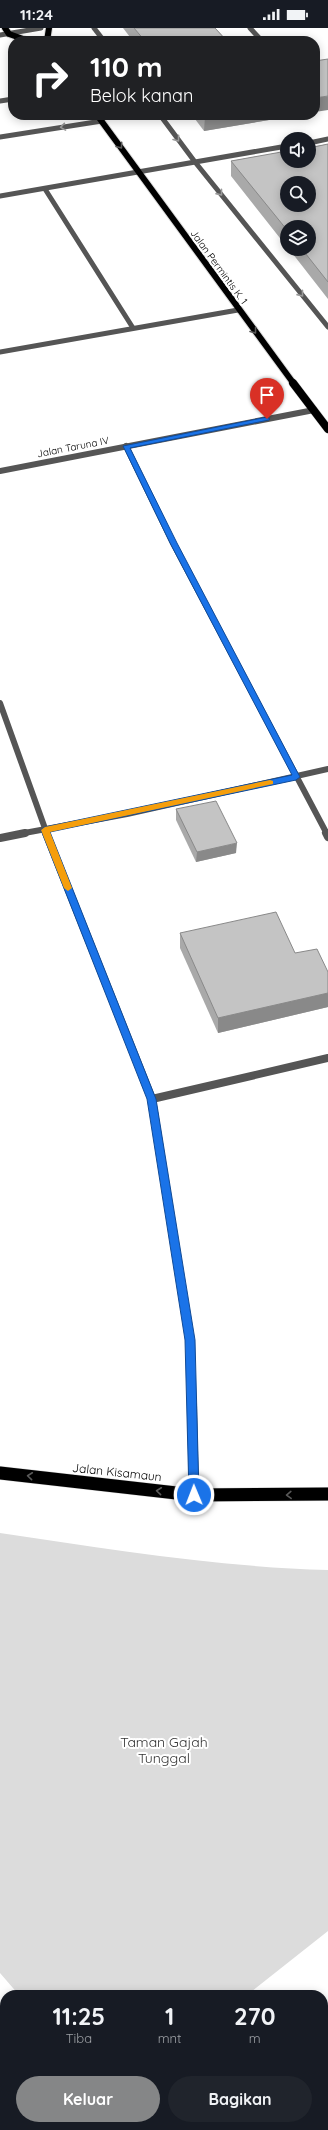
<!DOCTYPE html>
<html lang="id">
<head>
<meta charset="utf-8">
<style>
  body { margin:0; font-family:Quicksand,sans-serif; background:#20242c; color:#f1f3f6; height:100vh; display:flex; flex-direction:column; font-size:15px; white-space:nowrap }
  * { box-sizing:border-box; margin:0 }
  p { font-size:13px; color:#9ea1a6 }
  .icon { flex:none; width:22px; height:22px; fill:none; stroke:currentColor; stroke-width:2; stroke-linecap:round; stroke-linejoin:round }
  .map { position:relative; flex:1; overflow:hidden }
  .drawer { position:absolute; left:0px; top:1962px; width:328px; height:140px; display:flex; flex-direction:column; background:#171b24; border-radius:16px 16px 0 0; box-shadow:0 2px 10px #0003 }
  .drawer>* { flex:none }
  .guide { position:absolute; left:8px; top:8px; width:312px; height:84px; border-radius:16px; box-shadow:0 2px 10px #0003; background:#202124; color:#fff; overflow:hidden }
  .buttons { position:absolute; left:280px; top:104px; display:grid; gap:8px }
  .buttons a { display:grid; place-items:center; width:36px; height:36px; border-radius:50%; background:#171b24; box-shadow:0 2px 10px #0003; font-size:20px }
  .pin { position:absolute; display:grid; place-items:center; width:34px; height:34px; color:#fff; margin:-41px -17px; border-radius:50% 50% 50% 0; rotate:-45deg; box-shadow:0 0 4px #0007 }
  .pin .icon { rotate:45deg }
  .me { position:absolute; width:44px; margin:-22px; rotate:359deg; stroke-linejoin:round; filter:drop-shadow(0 0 3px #0008) }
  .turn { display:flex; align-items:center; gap:14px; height:84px; padding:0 16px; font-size:18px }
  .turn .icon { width:52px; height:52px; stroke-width:2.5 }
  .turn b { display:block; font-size:28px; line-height:34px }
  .eta { display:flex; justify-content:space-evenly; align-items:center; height:68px; text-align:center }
  .eta b { font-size:24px; font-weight:700; line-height:28px }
  .primary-button { display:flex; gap:8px; margin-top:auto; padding:8px 16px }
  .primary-button a { flex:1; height:46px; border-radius:24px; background:#858687; color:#fff; font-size:16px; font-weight:700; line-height:46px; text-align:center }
  .primary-button a+a { background:#20242c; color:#f1f3f6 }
  .status { display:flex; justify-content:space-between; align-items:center; height:28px; padding:0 20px; background:#171b24; direction:ltr }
  .status svg { height:11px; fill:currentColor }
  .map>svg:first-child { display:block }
  .green { fill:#dcdcdc }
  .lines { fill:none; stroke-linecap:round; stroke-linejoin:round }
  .primary-far2-casing { stroke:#dbdbdb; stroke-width:8 }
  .primary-far1-casing { stroke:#dbdbdb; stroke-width:9 }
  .primary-casing { stroke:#dbdbdb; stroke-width:14 }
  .service { stroke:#555; stroke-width:5 }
  .minor-far2 { stroke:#555; stroke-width:6 }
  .minor-far1 { stroke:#555; stroke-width:8 }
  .minor { stroke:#555; stroke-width:10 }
  .primary-far2 { stroke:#000; stroke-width:6 }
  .primary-far1 { stroke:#000; stroke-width:8 }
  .primary { stroke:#000; stroke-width:13 }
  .wall { fill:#a9a9a9 }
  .shaded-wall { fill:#898989 }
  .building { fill:#c4c4c4; stroke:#898989; fill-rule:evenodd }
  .oneway { stroke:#999 }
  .oneway2 { stroke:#595959 }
  .route { fill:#1a73e8; stroke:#114b97 }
  .slow { fill:#f59e0b }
  .labels { text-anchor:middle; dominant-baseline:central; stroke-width:4; stroke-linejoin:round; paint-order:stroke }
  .far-street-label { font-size:10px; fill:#000; stroke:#fff }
  .street-label { font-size:12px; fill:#000; stroke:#fff }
  .near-park-label { font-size:14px; fill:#333; stroke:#fff }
</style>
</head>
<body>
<div class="status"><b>11:24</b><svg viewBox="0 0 49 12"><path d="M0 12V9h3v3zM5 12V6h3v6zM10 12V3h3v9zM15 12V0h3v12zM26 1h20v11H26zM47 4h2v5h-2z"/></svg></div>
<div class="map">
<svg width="328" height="2102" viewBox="0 0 328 2102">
  <rect width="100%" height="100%" fill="#fff"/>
  <path class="green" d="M0 1505C109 1521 218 1539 328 1542V1903L247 1967H19L0 1945Z"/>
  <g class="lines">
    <defs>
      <g id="primary-far2">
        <path d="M5 0 9 6 29 13"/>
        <path d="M47 13 49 0"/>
        <path d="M97 87 294 356"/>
      </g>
      <path id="primary-far1" d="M293 355 328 401"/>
      <path id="primary" d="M0 1445 194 1467 328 1466"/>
    </defs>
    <use href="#primary-far2" class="primary-far2-casing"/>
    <use href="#primary-far1" class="primary-far1-casing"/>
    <use href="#primary" class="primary-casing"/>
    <g class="service">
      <path d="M94 0 104 13"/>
      <path d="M250 0 262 13"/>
      <path d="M0 7 41 0"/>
      <path d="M0 73 13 71"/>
      <path d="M160 87 195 134 328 299"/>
      <path d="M0 109 102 93"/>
      <path d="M309 115 328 111"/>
      <path d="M45 161 133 300"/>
      <path d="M0 168 287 118"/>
      <path d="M0 324 238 282"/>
    </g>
    <g class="minor-far2">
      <path d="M126 418 173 515 327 806"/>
      <path d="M0 443 314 382"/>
      <path d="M0 675 47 806"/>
      <path d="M19 806 127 786 328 741"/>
    </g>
    <g class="minor-far1">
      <path d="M46 805 152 1071 190 1312 192 1378"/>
      <path d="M326 805 328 809"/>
      <path d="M0 810 25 805"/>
      <path d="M152 1071 328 1030"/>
    </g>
    <path class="minor" d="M192 1377 194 1467"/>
    <use href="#primary-far2" class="primary-far2"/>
    <use href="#primary-far1" class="primary-far1"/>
    <use href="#primary" class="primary"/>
  </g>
  <g class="wall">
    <path d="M123 0H215L227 13H133Z"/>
    <path d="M192 87H299L204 103Z"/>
    <path d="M328 116V271L289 221H309L287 199V219L231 148V133Z"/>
    <path d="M176 781 236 825 196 834 176 792Z"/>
    <path d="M180 905 295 925 328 944V979L218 1005 180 920Z"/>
  </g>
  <g class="shaded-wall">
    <path d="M328 68V82L315 84V70Z"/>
    <path d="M208 87H299L204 103 205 88Z"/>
    <path d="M237 815 236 825 196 834 197 824Z"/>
    <path d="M328 965V979L218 1005V990Z"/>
  </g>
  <g class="building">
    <path d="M134 0H215L227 13H145Z"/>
    <path d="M328 31V68L315 70V33Z"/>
    <path d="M328 116V254L302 221H309V199H287V202L231 133 287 123V133H309V120ZM287 155H309V177H287Z"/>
    <path d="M216 773 237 815 197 824 176 781Z"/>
    <path d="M276 884 295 925 317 921 328 944V965L218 990 180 905Z"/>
  </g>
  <defs><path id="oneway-chevron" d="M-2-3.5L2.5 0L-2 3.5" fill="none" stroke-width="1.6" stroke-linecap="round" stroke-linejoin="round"/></defs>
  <g class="oneway">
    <use href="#oneway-chevron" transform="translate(63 99) rotate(171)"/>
    <use href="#oneway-chevron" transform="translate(177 111) rotate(53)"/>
    <use href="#oneway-chevron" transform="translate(220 165) rotate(51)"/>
    <use href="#oneway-chevron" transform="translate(301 266) rotate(51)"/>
  </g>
  <g class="oneway2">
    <use href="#oneway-chevron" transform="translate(120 118) rotate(54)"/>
    <use href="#oneway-chevron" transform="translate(254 303) rotate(53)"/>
    <use href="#oneway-chevron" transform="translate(30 1448) rotate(-174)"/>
    <use href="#oneway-chevron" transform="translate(159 1463) rotate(-174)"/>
    <use href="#oneway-chevron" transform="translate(289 1467) rotate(178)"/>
  </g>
  <path class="route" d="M267 389 270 391 269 392 130 420 177 515 300 749 296 752 50 804 156 1071 195 1312 199 1467 194 1472 189 1467 185 1312 147 1071 41 802 45 799 292 747 170 515 123 418Z"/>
  <path class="slow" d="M270 752 273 753V756L50 804 72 860 68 863 64 860 41 802 45 799Z"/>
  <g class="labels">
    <g class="far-street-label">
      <text transform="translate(219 239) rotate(54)">Jalan Permintis K. 1</text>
      <text transform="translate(73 419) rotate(-11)">Jalan Taruna IV</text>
    </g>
    <g class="street-label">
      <text transform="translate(117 1444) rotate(6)">Jalan Kisamaun</text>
    </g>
    <g class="near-park-label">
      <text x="164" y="1714">Taman Gajah<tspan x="164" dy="16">Tunggal</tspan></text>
    </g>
  </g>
</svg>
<div class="buttons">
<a><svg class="icon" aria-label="sound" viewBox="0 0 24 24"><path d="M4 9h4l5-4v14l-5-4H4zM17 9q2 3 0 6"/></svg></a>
<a><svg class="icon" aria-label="search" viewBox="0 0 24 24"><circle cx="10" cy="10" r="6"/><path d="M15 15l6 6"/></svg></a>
<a><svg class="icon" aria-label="layers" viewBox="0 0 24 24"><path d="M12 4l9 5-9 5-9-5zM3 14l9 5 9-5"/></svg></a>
</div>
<div class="pin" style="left:267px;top:391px;background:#d93025"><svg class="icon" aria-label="arrive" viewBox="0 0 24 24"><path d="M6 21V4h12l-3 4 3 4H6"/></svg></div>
<svg class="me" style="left:194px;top:1467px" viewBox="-20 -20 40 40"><circle r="17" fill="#1a73e8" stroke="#fff" stroke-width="3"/><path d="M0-11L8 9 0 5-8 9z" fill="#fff"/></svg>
<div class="guide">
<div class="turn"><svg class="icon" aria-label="right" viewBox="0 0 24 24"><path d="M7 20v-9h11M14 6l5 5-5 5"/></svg><div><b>110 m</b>Belok kanan</div></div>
</div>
<section class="drawer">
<div class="eta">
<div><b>11:25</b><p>Tiba</p></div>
<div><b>1</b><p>mnt</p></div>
<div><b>270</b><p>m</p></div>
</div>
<div class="primary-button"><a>Keluar</a><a>Bagikan</a></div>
</section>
</div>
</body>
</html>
